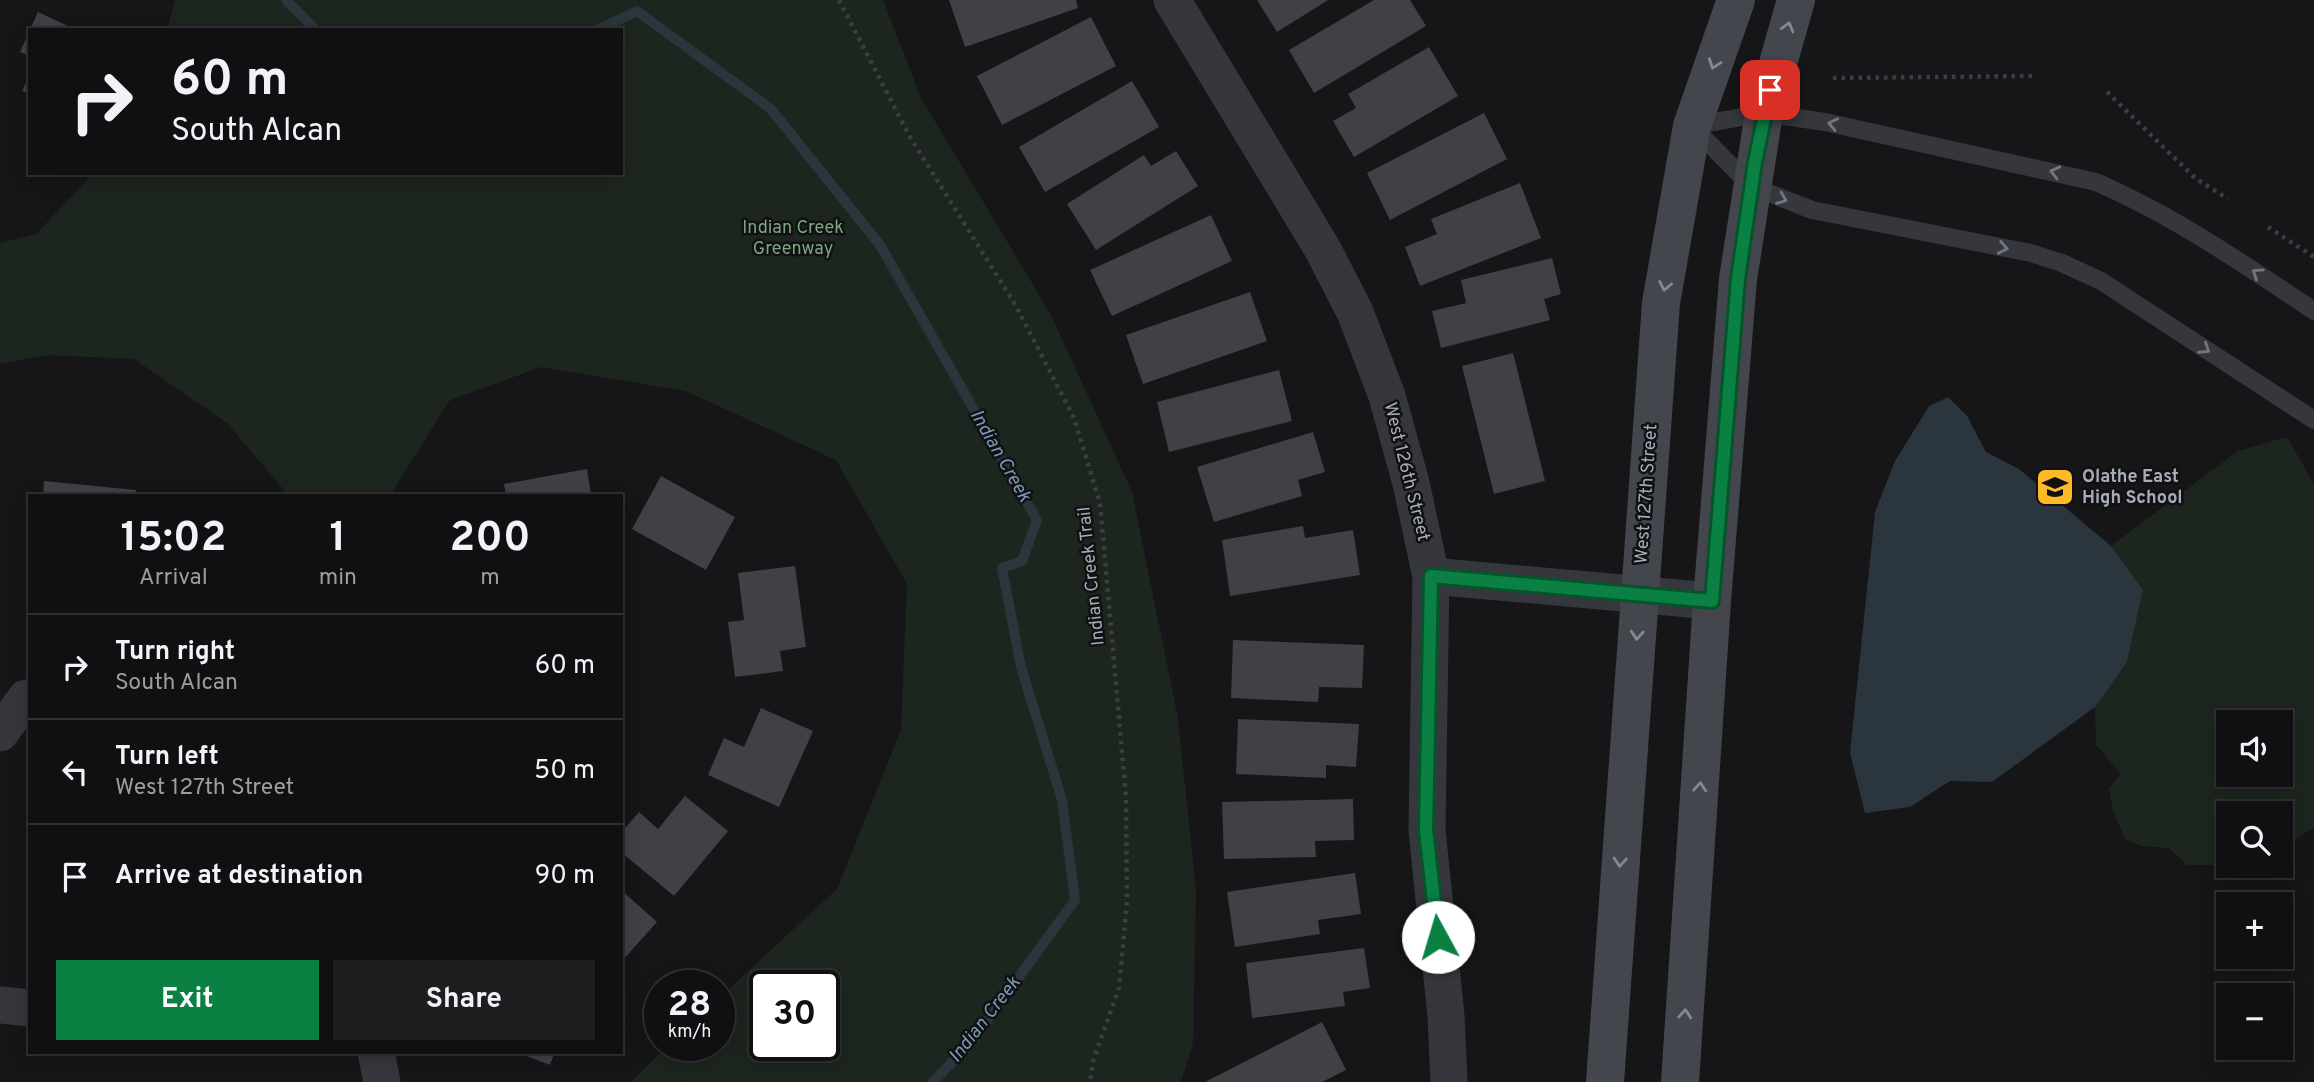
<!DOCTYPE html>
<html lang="en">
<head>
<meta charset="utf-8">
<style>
  body { margin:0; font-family:Overpass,sans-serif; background:#1e1e20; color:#f1f3f6; height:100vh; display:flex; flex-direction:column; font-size:26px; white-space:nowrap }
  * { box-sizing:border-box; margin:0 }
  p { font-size:23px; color:#9c9d9f }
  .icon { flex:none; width:38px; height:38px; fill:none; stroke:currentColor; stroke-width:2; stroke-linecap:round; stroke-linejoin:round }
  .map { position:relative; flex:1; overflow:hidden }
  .sheet { position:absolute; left:28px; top:494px; width:595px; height:560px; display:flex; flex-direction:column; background:#101012; border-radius:0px; box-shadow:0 4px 18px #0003,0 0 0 2px #303032 }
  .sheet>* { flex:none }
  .guide { position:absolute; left:28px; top:28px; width:595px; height:147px; border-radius:0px; box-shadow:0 4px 18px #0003,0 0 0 2px #303032; background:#101012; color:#f1f3f6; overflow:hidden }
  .controls { position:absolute; left:2216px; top:710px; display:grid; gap:14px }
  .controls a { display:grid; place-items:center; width:77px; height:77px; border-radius:0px; background:#101012; box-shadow:0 4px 18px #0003,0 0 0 2px #303032; font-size:35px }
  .speed { position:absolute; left:644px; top:970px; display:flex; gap:14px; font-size:35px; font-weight:700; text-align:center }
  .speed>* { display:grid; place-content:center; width:91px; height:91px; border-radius:50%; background:#101012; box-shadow:0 4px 18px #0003,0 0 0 2px #303032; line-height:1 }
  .speed small { font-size:18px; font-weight:400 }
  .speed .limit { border:4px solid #111; border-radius:10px; background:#fff; color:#111 }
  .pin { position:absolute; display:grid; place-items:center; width:60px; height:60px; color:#fff; margin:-30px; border-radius:14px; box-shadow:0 4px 10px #0006 }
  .me { position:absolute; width:77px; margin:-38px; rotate:354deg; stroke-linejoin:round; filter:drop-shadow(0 0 5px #0008) }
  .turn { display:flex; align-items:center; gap:24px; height:147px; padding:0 28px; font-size:32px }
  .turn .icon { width:91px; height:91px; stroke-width:2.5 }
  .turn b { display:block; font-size:49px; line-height:60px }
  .eta { display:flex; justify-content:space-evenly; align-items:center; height:119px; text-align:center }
  .eta b { font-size:42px; font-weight:700; line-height:49px }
  .primary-button { display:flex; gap:14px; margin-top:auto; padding:14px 28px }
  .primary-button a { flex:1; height:80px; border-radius:0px; background:#0b8043; color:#fff; font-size:28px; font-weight:700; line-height:80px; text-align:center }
  .primary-button a+a { background:#1e1e20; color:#f1f3f6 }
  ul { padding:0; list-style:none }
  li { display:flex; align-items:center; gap:21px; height:105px; padding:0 28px; border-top:2px solid #303032 }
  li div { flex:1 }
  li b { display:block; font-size:26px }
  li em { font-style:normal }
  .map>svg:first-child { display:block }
  .green { fill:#1d261e; fill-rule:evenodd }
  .water { fill:#2a353d }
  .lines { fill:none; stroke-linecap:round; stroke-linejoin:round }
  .stream { stroke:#2a353d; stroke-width:10 }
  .building { fill:#404045 }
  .path { stroke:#3c3e44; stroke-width:4.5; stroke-dasharray:3.5 5; stroke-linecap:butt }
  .lane { stroke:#36373d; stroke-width:18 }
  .street { stroke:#36373d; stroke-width:37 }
  .secondary { stroke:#44464d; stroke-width:38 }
  .oneway { stroke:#848893 }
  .oneway2 { stroke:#747781 }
  .route-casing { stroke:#07532c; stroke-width:18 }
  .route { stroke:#0b8043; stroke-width:12 }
  .labels { text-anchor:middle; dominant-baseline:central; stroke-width:5; stroke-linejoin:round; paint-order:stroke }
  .park-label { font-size:18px; fill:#7ca67e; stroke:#111113 }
  .street-label { font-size:18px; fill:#a6acb9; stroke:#111113 }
  .poi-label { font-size:18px; font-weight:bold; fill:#a6acb9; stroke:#111113; text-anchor:start }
  .water-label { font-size:19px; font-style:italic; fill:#7a9ab7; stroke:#111113 }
</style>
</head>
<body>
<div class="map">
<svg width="2314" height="1082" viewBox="0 0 2314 1082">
  <rect width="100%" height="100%" fill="#161618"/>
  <g class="green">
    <path d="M175 0H883L921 98 1050 313 1132 492 1178 719 1196 891 1193 1043 1181 1082H631L668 1045H719V998L837 889 901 730 907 584 836 460 686 391 541 367 450 400 390 495H288L227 423 134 359 47 355 0 364V243L36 234 94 173H621V30H167ZM765 985H824V1045H765Z"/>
    <path d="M2287 437 2314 484V828L2301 835 2280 854V814H2228V865H2187L2169 848 2141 846 2125 839 2113 811 2109 788 2121 774 2096 745 2095 707 2127 662 2143 590 2111 546 2238 451ZM2228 723H2280V775H2228Z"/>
  </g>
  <path class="water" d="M1948 397 1967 416 1986 452 2019 469 2111 546 2143 590 2127 662 2095 707 1992 782 1950 781 1910 807 1865 813 1850 753 1875 512 1895 461 1929 406Z"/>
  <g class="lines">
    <g class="stream">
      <path d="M286 0 316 30"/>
      <path d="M597 30 637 11 771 109 880 245 1037 520 1022 561 1002 568 1021 667 1062 800 1075 900 973 1040 933 1082"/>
    </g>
  </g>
  <g class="building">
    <path d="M949 0H1076L1078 8 965 47Z"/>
    <path d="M1257 0H1328L1277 32Z"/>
    <path d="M1374 0H1410L1426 26 1314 93 1289 50Z"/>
    <path d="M38 12 76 30H30V56L20 52Z"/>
    <path d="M1091 17 1116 66 1002 125 977 76Z"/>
    <path d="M1429 47 1458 96 1354 157 1333 121 1356 108 1348 94Z"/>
    <path d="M30 74V94L22 91Z"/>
    <path d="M1132 81 1159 127 1045 192 1019 147Z"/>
    <path d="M1484 113 1507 159 1390 220 1367 173Z"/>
    <path d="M1176 151 1198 186 1096 250 1067 204 1144 155 1151 166Z"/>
    <path d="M1520 183 1541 238 1420 286 1405 247 1437 234 1431 219Z"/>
    <path d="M1211 215 1232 261 1112 316 1090 270Z"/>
    <path d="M1552 258 1561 294 1544 299 1550 320 1441 348 1432 311 1466 303 1461 280Z"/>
    <path d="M1250 292 1267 341 1143 384 1126 335Z"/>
    <path d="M1513 353 1545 481 1494 494 1462 366Z"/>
    <path d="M1279 370 1292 421 1169 452 1157 402Z"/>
    <path d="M1313 432 1325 472 1298 480 1302 496 1214 522 1197 467Z"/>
    <path d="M587 469 591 495H506L504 484Z"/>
    <path d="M661 476 735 517 706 570 632 529Z"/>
    <path d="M44 481 136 490V495H43Z"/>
    <path d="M1303 526 1305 538 1353 530 1360 575 1230 596 1222 540Z"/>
    <path d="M795 566 806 647 780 651 783 671 735 677 728 622 744 620 738 573Z"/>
    <path d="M1233 640 1364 645 1362 688 1319 687 1318 702 1231 698Z"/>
    <path d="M761 708 813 731 779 807 708 775 724 738 744 747Z"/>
    <path d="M1238 719 1359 724 1356 767 1326 765V778L1236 774Z"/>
    <path d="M685 796 728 831 674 896 621 852V833L639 812 658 829Z"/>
    <path d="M1353 799 1354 840 1315 841 1316 857 1224 859 1222 802Z"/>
    <path d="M1355 873 1361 914 1318 920 1320 934 1235 947 1227 892Z"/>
    <path d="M621 890 657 922 621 962Z"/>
    <path d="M1364 948 1370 988 1343 992 1345 1006 1252 1018 1246 963Z"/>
    <path d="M1322 1022 1346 1070 1322 1082H1205Z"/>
    <path d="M516 1052H555L550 1065Z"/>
  </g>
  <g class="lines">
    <g class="path">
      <path d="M839 0 910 137 1016 306 1074 418 1100 503 1126 797 1127 902 1119 988 1093 1061 1090 1082"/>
      <path d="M1833 78 2034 76"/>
      <path d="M2107 92 2195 178 2228 199"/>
      <path d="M2268 227 2314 257"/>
    </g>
    <g class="lane">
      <path d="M1692 126 1751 186 1812 210 2031 253 2062 263 2101 281 2314 420"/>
      <path d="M1692 126 1764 113 1825 122 2096 182C2174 216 2244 264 2314 311"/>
    </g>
    <g class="street">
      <path d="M1172 0 1322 248 1355 312 1387 396 1411 483 1431 576 1427 830 1446 1016 1449 1082"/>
      <path d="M1431 576 1712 601"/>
      <path d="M0 733 26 698"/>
      <path d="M0 1005 30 1008"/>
      <path d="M376 1052 382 1082"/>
    </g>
    <g class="secondary">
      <path d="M1605 1082 1661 303 1692 126 1736 0"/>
      <path d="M1680 1082 1712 601 1738 279 1764 113 1796 0"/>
    </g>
  </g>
  <defs><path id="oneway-chevron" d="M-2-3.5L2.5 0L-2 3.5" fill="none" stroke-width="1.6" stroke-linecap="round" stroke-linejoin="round" transform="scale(1.75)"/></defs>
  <g class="oneway">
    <use href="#oneway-chevron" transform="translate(1788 27) rotate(-74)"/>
    <use href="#oneway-chevron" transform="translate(1714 64) rotate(109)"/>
    <use href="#oneway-chevron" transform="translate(1665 286) rotate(101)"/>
    <use href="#oneway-chevron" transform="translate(1637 635) rotate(94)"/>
    <use href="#oneway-chevron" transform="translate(1700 787) rotate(-86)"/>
    <use href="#oneway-chevron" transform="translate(1620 862) rotate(94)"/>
    <use href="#oneway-chevron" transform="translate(1685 1014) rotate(-86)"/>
  </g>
  <g class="oneway2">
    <use href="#oneway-chevron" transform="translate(1833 124) rotate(-168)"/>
    <use href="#oneway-chevron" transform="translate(2055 172) rotate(-166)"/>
    <use href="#oneway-chevron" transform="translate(1782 199) rotate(22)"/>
    <use href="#oneway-chevron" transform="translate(2003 248) rotate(11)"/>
    <use href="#oneway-chevron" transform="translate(2257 273) rotate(-146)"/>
    <use href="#oneway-chevron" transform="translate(2205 349) rotate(33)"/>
  </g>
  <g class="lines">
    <defs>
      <path id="route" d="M1438 937 1426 830 1431 576 1712 601 1738 279 1755 162 1770 90"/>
    </defs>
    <use href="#route" class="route-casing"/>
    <use href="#route" class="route"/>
  </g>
  <defs>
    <symbol id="school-square" viewBox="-11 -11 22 22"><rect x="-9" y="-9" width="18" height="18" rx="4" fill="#ffb826" stroke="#111113"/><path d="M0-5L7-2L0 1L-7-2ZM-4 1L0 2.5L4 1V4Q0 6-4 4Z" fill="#111"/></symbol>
  </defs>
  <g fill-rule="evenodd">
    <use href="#school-square" x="2033" y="465" width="44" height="44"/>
  </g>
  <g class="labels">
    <g class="park-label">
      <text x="793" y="228">Indian Creek<tspan x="793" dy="21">Greenway</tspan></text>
    </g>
    <g class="street-label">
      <text transform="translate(1406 472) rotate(76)">West 126th Street</text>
      <text transform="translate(1647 494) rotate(-86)">West 127th Street</text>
      <text transform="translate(1092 576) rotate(-96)">Indian Creek Trail</text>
    </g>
    <g class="poi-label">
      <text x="2082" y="477">Olathe East<tspan x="2082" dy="21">High School</tspan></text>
    </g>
    <g class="water-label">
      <text transform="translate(1000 456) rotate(60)">Indian Creek</text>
      <text transform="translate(985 1020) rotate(-52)">Indian Creek</text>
    </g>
  </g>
</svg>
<div class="controls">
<a><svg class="icon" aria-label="sound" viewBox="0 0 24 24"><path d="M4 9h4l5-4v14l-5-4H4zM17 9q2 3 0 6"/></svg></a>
<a><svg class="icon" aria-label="search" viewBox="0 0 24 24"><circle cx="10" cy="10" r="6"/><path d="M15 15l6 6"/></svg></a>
<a>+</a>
<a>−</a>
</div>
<div class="speed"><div>28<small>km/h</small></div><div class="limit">30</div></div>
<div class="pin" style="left:1770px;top:90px;background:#d93025"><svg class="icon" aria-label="arrive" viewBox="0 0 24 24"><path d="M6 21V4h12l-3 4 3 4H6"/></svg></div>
<svg class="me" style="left:1438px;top:937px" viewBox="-20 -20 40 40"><circle r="19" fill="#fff"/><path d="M0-13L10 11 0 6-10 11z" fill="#0b8043"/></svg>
<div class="guide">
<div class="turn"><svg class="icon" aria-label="right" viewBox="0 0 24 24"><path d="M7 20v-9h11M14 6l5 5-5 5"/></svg><div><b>60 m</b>South Alcan</div></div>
</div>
<section class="sheet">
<div class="eta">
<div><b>15:02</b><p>Arrival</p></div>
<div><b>1</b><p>min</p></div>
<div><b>200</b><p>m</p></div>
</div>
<ul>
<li><svg class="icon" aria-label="right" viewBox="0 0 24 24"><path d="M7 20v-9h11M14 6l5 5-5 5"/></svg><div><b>Turn right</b><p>South Alcan</p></div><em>60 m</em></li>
<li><svg class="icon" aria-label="left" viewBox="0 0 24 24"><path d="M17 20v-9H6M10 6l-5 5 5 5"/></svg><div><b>Turn left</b><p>West 127th Street</p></div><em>50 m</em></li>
<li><svg class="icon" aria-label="arrive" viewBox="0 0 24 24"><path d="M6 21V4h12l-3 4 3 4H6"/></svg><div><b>Arrive at destination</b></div><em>90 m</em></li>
</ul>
<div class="primary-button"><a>Exit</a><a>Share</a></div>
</section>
</div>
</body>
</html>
